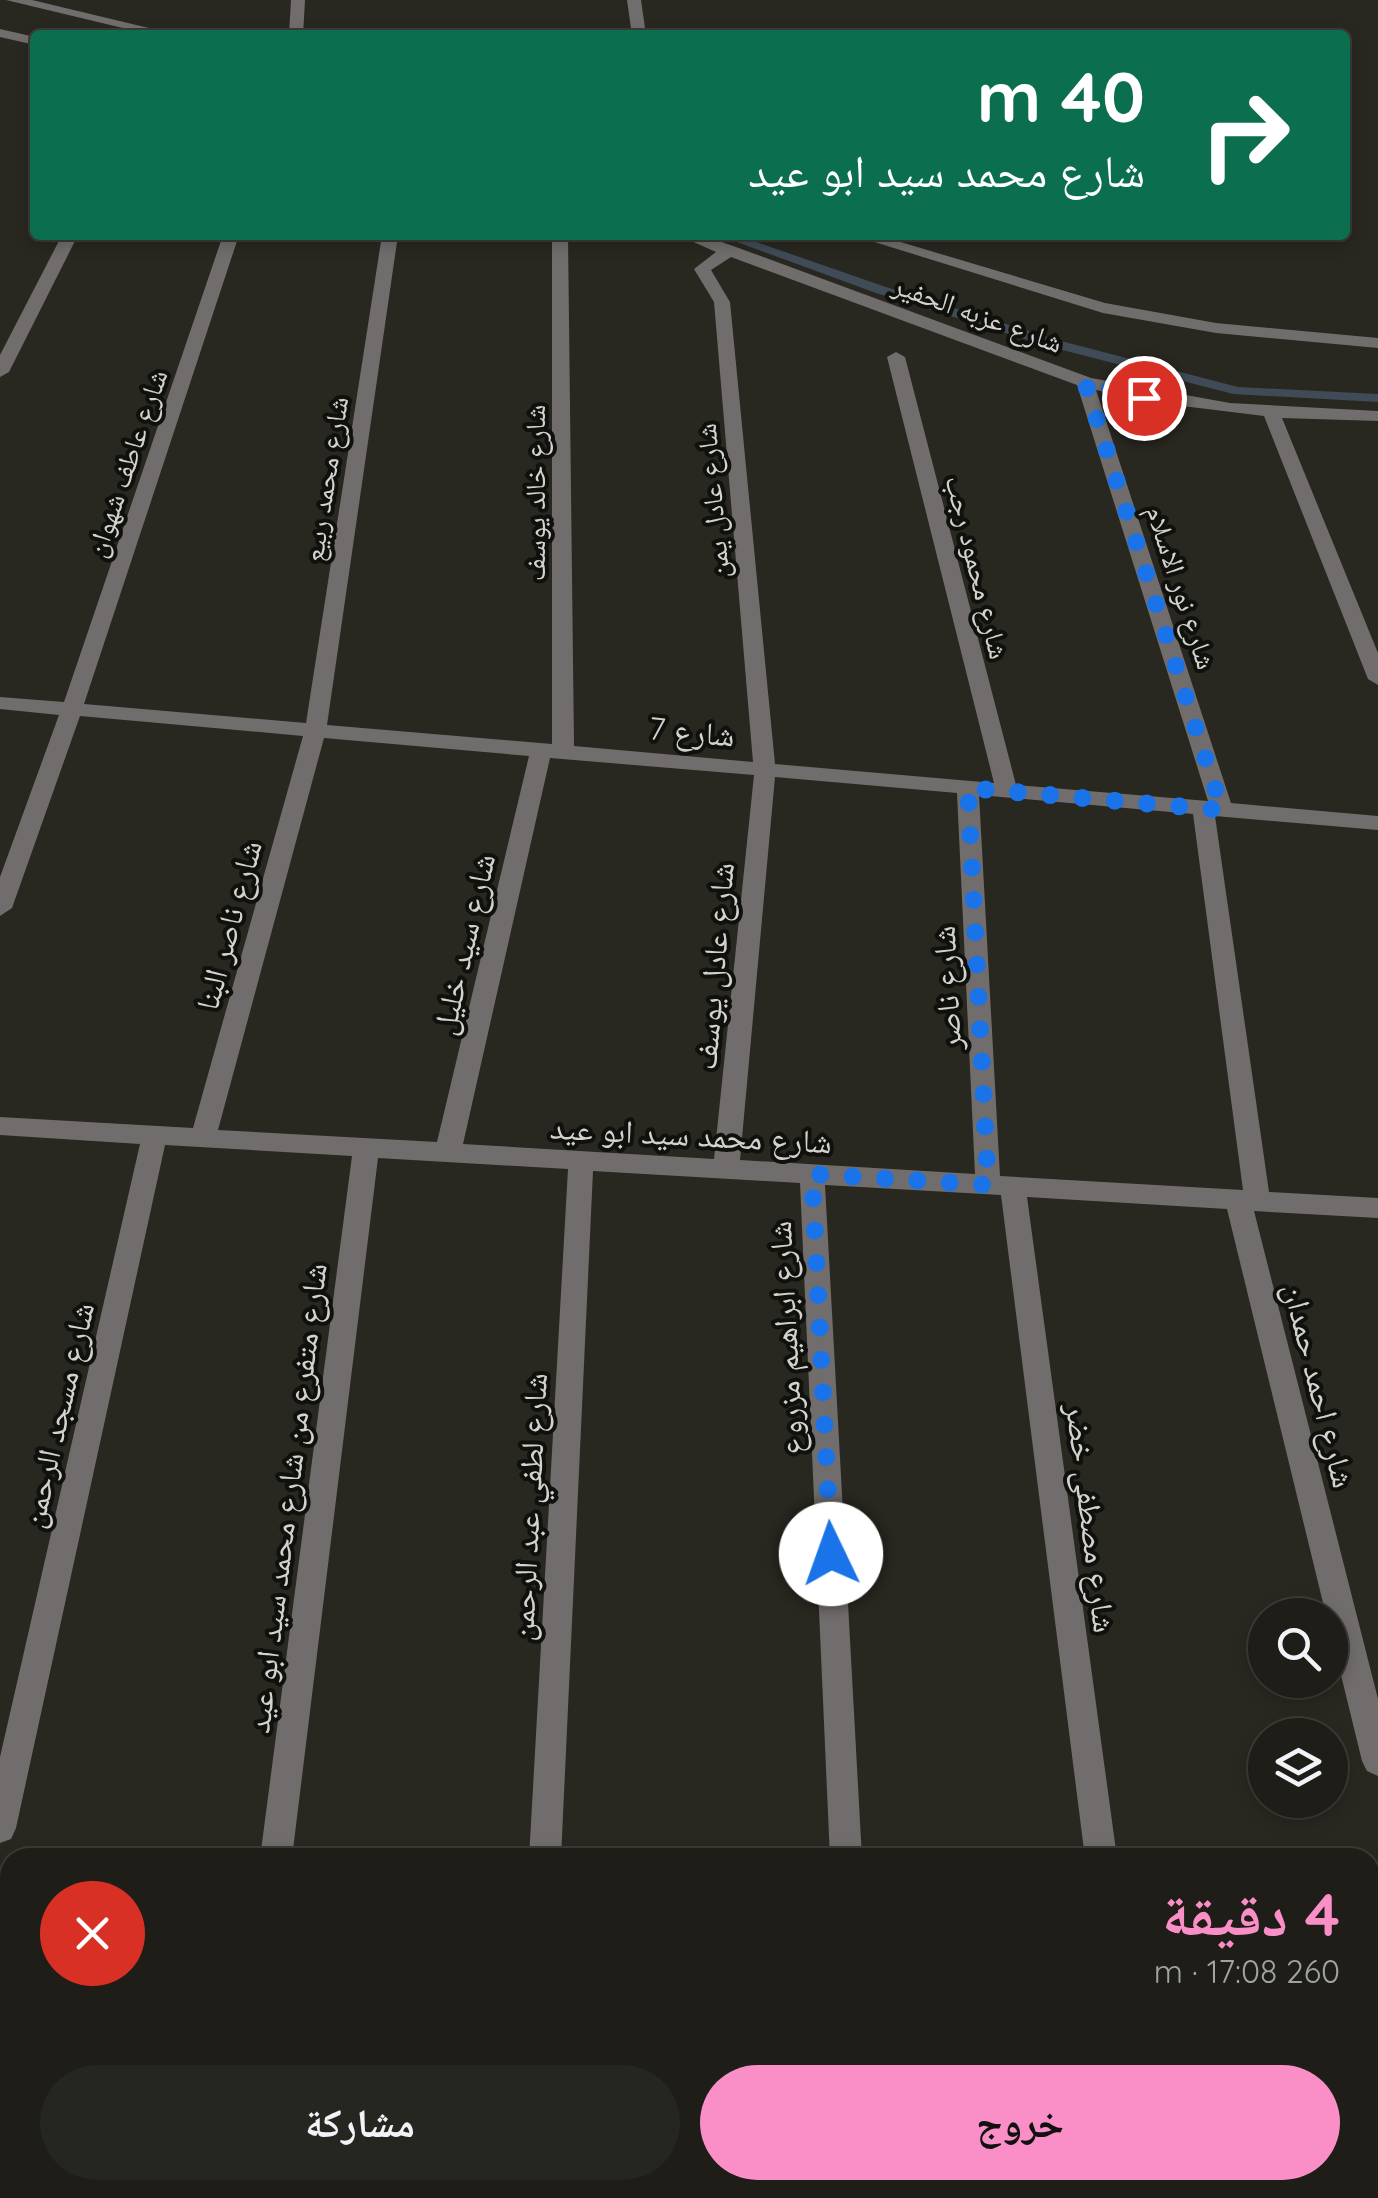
<!DOCTYPE html>
<html lang="ar">
<head>
<meta charset="utf-8">
<style>
  body { margin:0; font-family:Quicksand,"Noto Naskh Arabic",sans-serif; background:#262621; color:#f1f3f6; direction:rtl; height:100vh; display:flex; flex-direction:column; font-size:38px; white-space:nowrap }
  * { box-sizing:border-box; margin:0 }
  p { font-size:32px; color:#a1a2a2 }
  .icon { flex:none; width:55px; height:55px; fill:none; stroke:currentColor; stroke-width:2; stroke-linecap:round; stroke-linejoin:round }
  .map { position:relative; flex:1; overflow:hidden; direction:ltr }
  .panel { position:absolute; left:0px; top:1848px; width:1380px; height:352px; display:flex; flex-direction:column; background:#1e1d18; border-radius:30px 30px 0 0; box-shadow:0 5px 15px #0003,0 0 0 2px #3c3b37; direction:rtl }
  .panel>* { flex:none }
  .top-card { position:absolute; left:30px; top:30px; width:1320px; height:210px; border-radius:10px; box-shadow:0 5px 15px #0003,0 0 0 2px #3c3b37; direction:rtl; background:#0b6e4f; color:#fff; overflow:hidden }
  .tools { position:absolute; left:1248px; top:1598px; display:grid; gap:20px }
  .tools a { display:grid; place-items:center; width:100px; height:100px; border-radius:50%; background:#1e1d18; box-shadow:0 5px 15px #0003,0 0 0 2px #3c3b37; font-size:50px }
  .pin { position:absolute; display:grid; place-items:center; width:85px; height:85px; color:#fff; margin:-42px; border:5px solid #fff; border-radius:50%; box-shadow:0 2px 10px #0007 }
  .me { position:absolute; width:110px; margin:-55px; rotate:357deg; stroke-linejoin:round; filter:drop-shadow(0 0 8px #0008) }
  .turn { display:flex; align-items:center; gap:35px; height:210px; padding:0 40px; font-size:45px }
  .turn .icon { width:130px; height:130px; stroke-width:2.5 }
  .turn b { display:block; font-size:70px; line-height:85px }
  .round { display:grid; place-items:center; flex:none; width:105px; height:105px; border-radius:52px; background:#262621 }
  .head { display:flex; align-items:center; justify-content:space-between; height:170px; padding:0 40px }
  h1 { font-size:60px; font-weight:800; line-height:75px; color:#fa8fc7 }
  .cta { display:flex; gap:20px; margin-top:auto; padding:20px 40px }
  .cta a { flex:1; height:115px; border-radius:60px; background:#fa8fc7; color:#111; font-size:40px; font-weight:800; line-height:115px; text-align:center }
  .cta a+a { background:#262621; color:#f1f3f6 }
  .map>svg:first-child { display:block }
  .lines { fill:none; stroke-linecap:round; stroke-linejoin:round }
  .stream { fill:#3f4b56; fill-rule:evenodd }
  .minor { fill:#716d6c; fill-rule:evenodd }
  .route { stroke:#1a73e8; stroke-width:18; stroke-dasharray:0 32.4 }
  .labels { text-anchor:middle; dominant-baseline:central; stroke-width:8; stroke-linejoin:round; paint-order:stroke }
  .far-street-label { font-size:28px; fill:#d3d2ce; stroke:#10100d }
  .street-label { font-size:32px; fill:#d3d2ce; stroke:#10100d }
</style>
</head>
<body>
<div class="map">
<svg width="1378" height="2198" viewBox="0 0 1378 2198">
  <rect width="100%" height="100%" fill="#282720"/>
  <g class="lines">
    <g class="stream">
      <path d="M103 31 111 33 113 35H98Z"/>
      <path d="M718 235H736L886 287 1061 341 1238 387 1378 394V402L1233 394 1051 347 876 293Z"/>
    </g>
    <g class="minor">
      <path d="M6 0H32L178 35H152Z"/>
      <path d="M291 0H305L303 35H289Z"/>
      <path d="M627 0H641L646 35H632Z"/>
      <path d="M0 29 35 37V45L0 37Z"/>
      <path d="M62 235H78L9 372 0 377V355Z"/>
      <path d="M223 235H239L84 704 306 723 382 235H398L327 725 552 744V235H568L574 746 753 762 714 302 694 269 716 252 678 235H701L736 247 1091 378 1230 403 1378 411V421L1282 418 1378 653V685L1368 679 1264 416 1158 403 1096 390 1231 803 1378 816V830L1215 816 1269 1192 1378 1198V1218L1254 1211 1378 1699V1776L1367 1771 1362 1761 1330 1630V1615H1326L1227 1209 1027 1197 1117 1858H1085L1001 1195 825 1185 862 1858H830L800 1183 593 1171 561 1858H529L568 1169 378 1158 292 1858H260L352 1156 165 1145 16 1828 11 1839 0 1843V1757L140 1144 0 1135V1117L193 1128 303 736 80 716 12 908 0 916V877L59 715 0 709V697L64 702ZM731 257 1077 385 1208 801 1016 785 905 357 896 352 887 357 994 783 775 764 730 302 711 270ZM324 738 529 756 437 1142 218 1130ZM550 758 754 775 714 1159 463 1144ZM775 777 957 793 975 1174 740 1160ZM979 795 1193 814 1243 1190 1000 1176Z"/>
      <path d="M852 235H877L1105 303 1216 323 1378 338V348L1216 333 1103 313Z"/>
      <path d="M1378 2066V2102L1370 2103V2067Z"/>
      <path d="M10 2172V2190H41L38 2198H0V2173Z"/>
      <rect x="62" y="2190" width="36" height="8"/>
      <rect x="420" y="2190" width="36" height="8"/>
      <rect x="781" y="2190" width="36" height="8"/>
      <path d="M1133 2190H1169L1171 2198H1135Z"/>
    </g>
  </g>
  <g class="lines">
    <path class="route" d="M831 1554 812 1174 988 1185 968 788 1222 810 1085 382 1144 398"/>
  </g>
  <g class="labels">
    <g class="far-street-label">
      <text transform="translate(978 313) rotate(20)">شارع عزبه الحفير</text>
      <text transform="translate(126 463) rotate(-71)">شارع عاطف شهوان</text>
      <text transform="translate(325 479) rotate(-81)">شارع محمد ربيع</text>
      <text transform="translate(534 493) rotate(-90)">شارع خالد يوسف</text>
      <text transform="translate(712 501) rotate(-95)">شارع عادل يمن</text>
      <text transform="translate(978 567) rotate(76)">شارع محمود رجب</text>
      <text transform="translate(1182 587) rotate(72)">شارع نور الاسلام</text>
    </g>
    <g class="street-label">
      <text transform="translate(692 731) rotate(5)">شارع 7</text>
      <text transform="translate(228 925) rotate(-75)">شارع ناصر البنا</text>
      <text transform="translate(463 944) rotate(-77)">شارع سيد خليل</text>
      <text transform="translate(713 966) rotate(-85)">شارع عادل يوسف</text>
      <text transform="translate(946 988) rotate(-93)">شارع ناصر</text>
      <text transform="translate(691 1134) rotate(3)">شارع محمد سيد ابو عيد</text>
      <text transform="translate(785 1338) rotate(-93)">شارع ابراهيم مزروع</text>
      <text transform="translate(1320 1385) rotate(76)">شارع احمد حمدان</text>
      <text transform="translate(57 1415) rotate(-77)">شارع مسجد الرحمن</text>
      <text transform="translate(286 1498) rotate(-83)">شارع متفرع من شارع محمد سيد ابو عيد</text>
      <text transform="translate(528 1507) rotate(-87)">شارع لطفي عبد الرحمن</text>
      <text transform="translate(1092 1518) rotate(83)">شارع مصطفى خضر</text>
    </g>
  </g>
</svg>
<div class="tools">
<a><svg class="icon" aria-label="search" viewBox="0 0 24 24"><circle cx="10" cy="10" r="6"/><path d="M15 15l6 6"/></svg></a>
<a><svg class="icon" aria-label="layers" viewBox="0 0 24 24"><path d="M12 4l9 5-9 5-9-5zM3 14l9 5 9-5"/></svg></a>
</div>
<div class="pin" style="left:1144px;top:398px;background:#d93025"><svg class="icon" aria-label="arrive" viewBox="0 0 24 24"><path d="M6 21V4h12l-3 4 3 4H6"/></svg></div>
<svg class="me" style="left:831px;top:1554px" viewBox="-20 -20 40 40"><circle r="19" fill="#fff"/><path d="M0-13L10 11 0 6-10 11z" fill="#1a73e8"/></svg>
<div class="top-card">
<div class="turn"><svg class="icon" aria-label="right" viewBox="0 0 24 24"><path d="M7 20v-9h11M14 6l5 5-5 5"/></svg><div><b>40 m</b>شارع محمد سيد ابو عيد</div></div>
</div>
<section class="panel">
<div class="head"><div><h1>4 دقيقة</h1><p>260 m · 17:08</p></div><a class="round" style="background:#d93025;color:#fff"><svg class="icon" aria-label="close" viewBox="0 0 24 24"><path d="M6 6l12 12M18 6L6 18"/></svg></a></div>
<div class="cta"><a>خروج</a><a>مشاركة</a></div>
</section>
</div>
</body>
</html>
